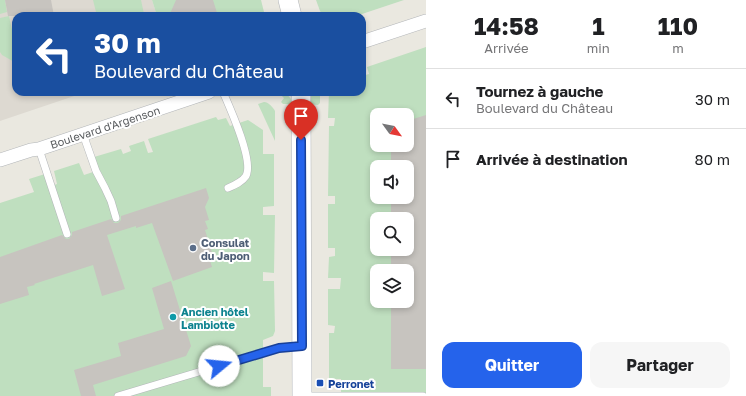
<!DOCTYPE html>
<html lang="fr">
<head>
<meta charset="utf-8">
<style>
  body { margin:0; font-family:"Golos Text",sans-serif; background:#f6f6f6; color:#202124; height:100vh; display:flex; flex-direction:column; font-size:15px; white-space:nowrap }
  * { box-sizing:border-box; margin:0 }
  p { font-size:13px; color:#757577 }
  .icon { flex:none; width:22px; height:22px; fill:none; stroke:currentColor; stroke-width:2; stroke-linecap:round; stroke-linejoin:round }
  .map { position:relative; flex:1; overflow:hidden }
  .details { display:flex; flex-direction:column; background:#fff; width:320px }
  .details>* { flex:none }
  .guide { position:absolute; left:12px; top:12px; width:354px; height:84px; border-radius:12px; box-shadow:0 2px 6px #0003; background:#1a4fa0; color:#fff; overflow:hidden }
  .needle { width:26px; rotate:123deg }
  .fabs { position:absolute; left:370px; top:108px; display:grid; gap:8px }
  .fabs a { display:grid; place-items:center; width:44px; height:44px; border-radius:8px; background:#fff; box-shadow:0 2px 6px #0003; font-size:20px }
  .pin { position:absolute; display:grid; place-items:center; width:34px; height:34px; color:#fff; margin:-41px -17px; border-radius:50% 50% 50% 0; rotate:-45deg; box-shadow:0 0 4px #0007 }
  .pin .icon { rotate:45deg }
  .me { position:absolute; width:44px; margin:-22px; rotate:73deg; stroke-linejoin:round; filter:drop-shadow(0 0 3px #0008) }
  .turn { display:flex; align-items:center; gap:14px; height:84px; padding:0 16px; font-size:18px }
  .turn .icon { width:52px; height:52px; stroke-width:2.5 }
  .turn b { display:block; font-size:28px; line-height:34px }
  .eta { display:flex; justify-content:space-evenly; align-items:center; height:68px; text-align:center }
  .eta b { font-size:24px; font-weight:700; line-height:28px }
  .cta { display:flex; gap:8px; margin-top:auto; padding:8px 16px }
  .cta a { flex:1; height:46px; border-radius:12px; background:#2563eb; color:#fff; font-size:16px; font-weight:700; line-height:46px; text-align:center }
  .cta a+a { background:#f6f6f6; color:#202124 }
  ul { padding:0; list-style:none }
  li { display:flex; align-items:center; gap:12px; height:60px; padding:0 16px; border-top:1px solid #e0e0e0 }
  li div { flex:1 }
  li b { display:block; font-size:15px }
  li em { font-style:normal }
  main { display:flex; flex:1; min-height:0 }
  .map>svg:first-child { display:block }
  .education { fill:#ddd9d1 }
  .green { fill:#bfdfbf; fill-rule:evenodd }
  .building { fill:#c7c4bf }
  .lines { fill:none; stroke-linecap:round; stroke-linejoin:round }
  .lane-casing { stroke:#b3b6b9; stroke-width:8 }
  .street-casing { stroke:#b3b6b9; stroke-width:14 }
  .secondary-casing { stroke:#b2b5b9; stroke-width:20 }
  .lane { stroke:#fff; stroke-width:7 }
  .street { stroke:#fff; stroke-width:13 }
  .secondary { stroke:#fff; stroke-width:19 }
  .route-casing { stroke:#184099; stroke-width:10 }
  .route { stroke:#2563eb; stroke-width:7 }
  .service-dot { fill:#5c6f8a; stroke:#fff; stroke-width:1.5 }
  .culture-dot { fill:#0f9aa8; stroke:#fff; stroke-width:1.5 }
  .transit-dot { fill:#1a4fb4; stroke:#fff; stroke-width:1.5 }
  .labels { text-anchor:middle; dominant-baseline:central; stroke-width:4; stroke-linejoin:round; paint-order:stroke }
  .street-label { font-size:11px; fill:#595c5f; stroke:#fff }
  .service-label { font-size:11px; font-weight:bold; fill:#4e5e75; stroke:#fff; text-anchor:start }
  .culture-label { font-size:11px; font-weight:bold; fill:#0d838f; stroke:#fff; text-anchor:start }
  .transit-label { font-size:11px; font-weight:bold; fill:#164399; stroke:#fff; text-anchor:start }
</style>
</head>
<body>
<main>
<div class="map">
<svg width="426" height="396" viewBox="0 0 426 396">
  <rect width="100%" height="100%" fill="#eae8e0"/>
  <path class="education" d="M0 0H152L157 16H16V92H86L0 121Z"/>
  <g class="green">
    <path d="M0 0H5L7 12 0 14Z"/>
    <path d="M93 0H141L144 14H147V16H97Z"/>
    <path d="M152 0H261L264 12 251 15V16H157Z"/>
    <path d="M316 0H404L356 16H323L320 11Z"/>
    <path d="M9 16 16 48V63L2 55 0 52V18Z"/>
    <path d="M426 47V396H341V379H329V333H334L335 326 328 325V289H340L341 278H328L329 257 335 256V248H328V204H335V196H328L329 126H334L335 118H328L329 92H362V76L369 74 367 67ZM377 115H407V145H377ZM377 167H407V197H377ZM377 219H407V249H377ZM377 271H407V301H377Z"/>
    <path d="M278 92H285L291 99 292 104H283L281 102 284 98Z"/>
    <path d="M311 92H320V103L318 105 309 104Z"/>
    <path d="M264 102C268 102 273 107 275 111V141L258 104Z"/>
    <path d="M216 117 218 120 226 118 230 126 248 120 263 130V154H274V206L263 207V215H275L274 273 263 272V281H274L275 331 273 336 263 340V387H271V396H0V203L34 192 29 179 45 174 49 187 57 184 54 171 79 163 84 175 96 171 94 157 121 149 123 154 131 151 129 146 144 141 148 153 153 152 148 139Z"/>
  </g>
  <g class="building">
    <path d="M5 0H51L54 16H8Z"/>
    <path d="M176 0H213L218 16H169Z"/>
    <path d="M426 115V369H391V301H407V271H391V249H407V219H391V197H407V167H391V145H407V121Z"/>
    <path d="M206 188 209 198 205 207 209 220 205 221 208 229 205 230 213 256 209 257 212 267 173 281 152 223 136 228V226L107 235 125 289 102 296 93 265 34 284 35 285 27 287 29 295 0 304V257L62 235 66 239H69L72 235V232L111 219 114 223H118L121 220V216Z"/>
    <path d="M171 281 191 346 186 356 93 385 96 396H81L74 370 121 356 118 343 164 329 152 288Z"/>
  </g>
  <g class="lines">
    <defs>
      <g id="lane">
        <path d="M223 92C230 108 254 161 246 176 242 182 235 185 228 188"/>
        <path d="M83 134 96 171 105 188 111 201 116 218"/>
        <path d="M39 149 67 234"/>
        <path d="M118 396 279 348 300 347"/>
        <path d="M303 396H423"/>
      </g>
      <g id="street">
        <path d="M362 42 426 21"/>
        <path d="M0 160 31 150 39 149 209 92"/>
      </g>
      <g id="secondary">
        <path d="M288 0 292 16"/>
        <path d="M301 92 302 396"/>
      </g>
    </defs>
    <use href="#lane" class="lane-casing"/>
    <use href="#street" class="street-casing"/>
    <use href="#secondary" class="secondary-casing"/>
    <use href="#lane" class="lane"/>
    <use href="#street" class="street"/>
    <use href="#secondary" class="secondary"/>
  </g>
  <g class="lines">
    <defs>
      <path id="route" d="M219 366 279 348 302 346 301 140"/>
    </defs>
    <use href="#route" class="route-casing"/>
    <use href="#route" class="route"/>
  </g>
  <circle class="service-dot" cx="193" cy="248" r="4"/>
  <circle class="culture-dot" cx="173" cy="317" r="4"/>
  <rect class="transit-dot" x="316" y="379" width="8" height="8" rx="2"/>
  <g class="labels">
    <g class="street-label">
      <text transform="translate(105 127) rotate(-18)">Boulevard d'Argenson</text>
    </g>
    <g class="service-label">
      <text x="201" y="242">Consulat<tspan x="201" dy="13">du Japon</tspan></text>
    </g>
    <g class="culture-label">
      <text x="181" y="311">Ancien hôtel<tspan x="181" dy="13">Lambiotte</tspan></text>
    </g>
    <g class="transit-label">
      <text x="328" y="383">Perronet</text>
    </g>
  </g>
</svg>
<div class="fabs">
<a><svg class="needle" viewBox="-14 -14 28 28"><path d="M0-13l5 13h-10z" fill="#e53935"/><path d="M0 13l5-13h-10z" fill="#757577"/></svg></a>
<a><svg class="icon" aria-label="sound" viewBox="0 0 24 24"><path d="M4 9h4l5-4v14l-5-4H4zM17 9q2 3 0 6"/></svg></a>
<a><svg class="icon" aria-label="search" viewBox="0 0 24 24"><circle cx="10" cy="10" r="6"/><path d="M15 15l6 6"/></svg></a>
<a><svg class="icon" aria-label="layers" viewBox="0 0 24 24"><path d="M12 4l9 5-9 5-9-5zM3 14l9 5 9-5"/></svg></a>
</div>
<div class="pin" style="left:301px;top:140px;background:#d93025"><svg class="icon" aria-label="arrive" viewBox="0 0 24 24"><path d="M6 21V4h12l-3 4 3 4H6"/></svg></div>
<svg class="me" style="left:219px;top:366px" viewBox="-20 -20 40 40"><circle r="19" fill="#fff"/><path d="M0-13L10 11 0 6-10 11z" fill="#2563eb"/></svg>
<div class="guide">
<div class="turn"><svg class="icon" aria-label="left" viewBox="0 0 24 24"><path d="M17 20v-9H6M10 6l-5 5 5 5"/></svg><div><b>30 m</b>Boulevard du Château</div></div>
</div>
</div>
<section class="details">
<div class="eta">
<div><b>14:58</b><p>Arrivée</p></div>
<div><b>1</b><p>min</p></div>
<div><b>110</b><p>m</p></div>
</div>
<ul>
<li><svg class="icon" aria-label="left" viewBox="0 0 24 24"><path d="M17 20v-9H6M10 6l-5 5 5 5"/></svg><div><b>Tournez à gauche</b><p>Boulevard du Château</p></div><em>30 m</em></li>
<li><svg class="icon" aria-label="arrive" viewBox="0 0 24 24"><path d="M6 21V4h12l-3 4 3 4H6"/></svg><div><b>Arrivée à destination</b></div><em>80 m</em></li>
</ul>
<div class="cta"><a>Quitter</a><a>Partager</a></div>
</section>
</main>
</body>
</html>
